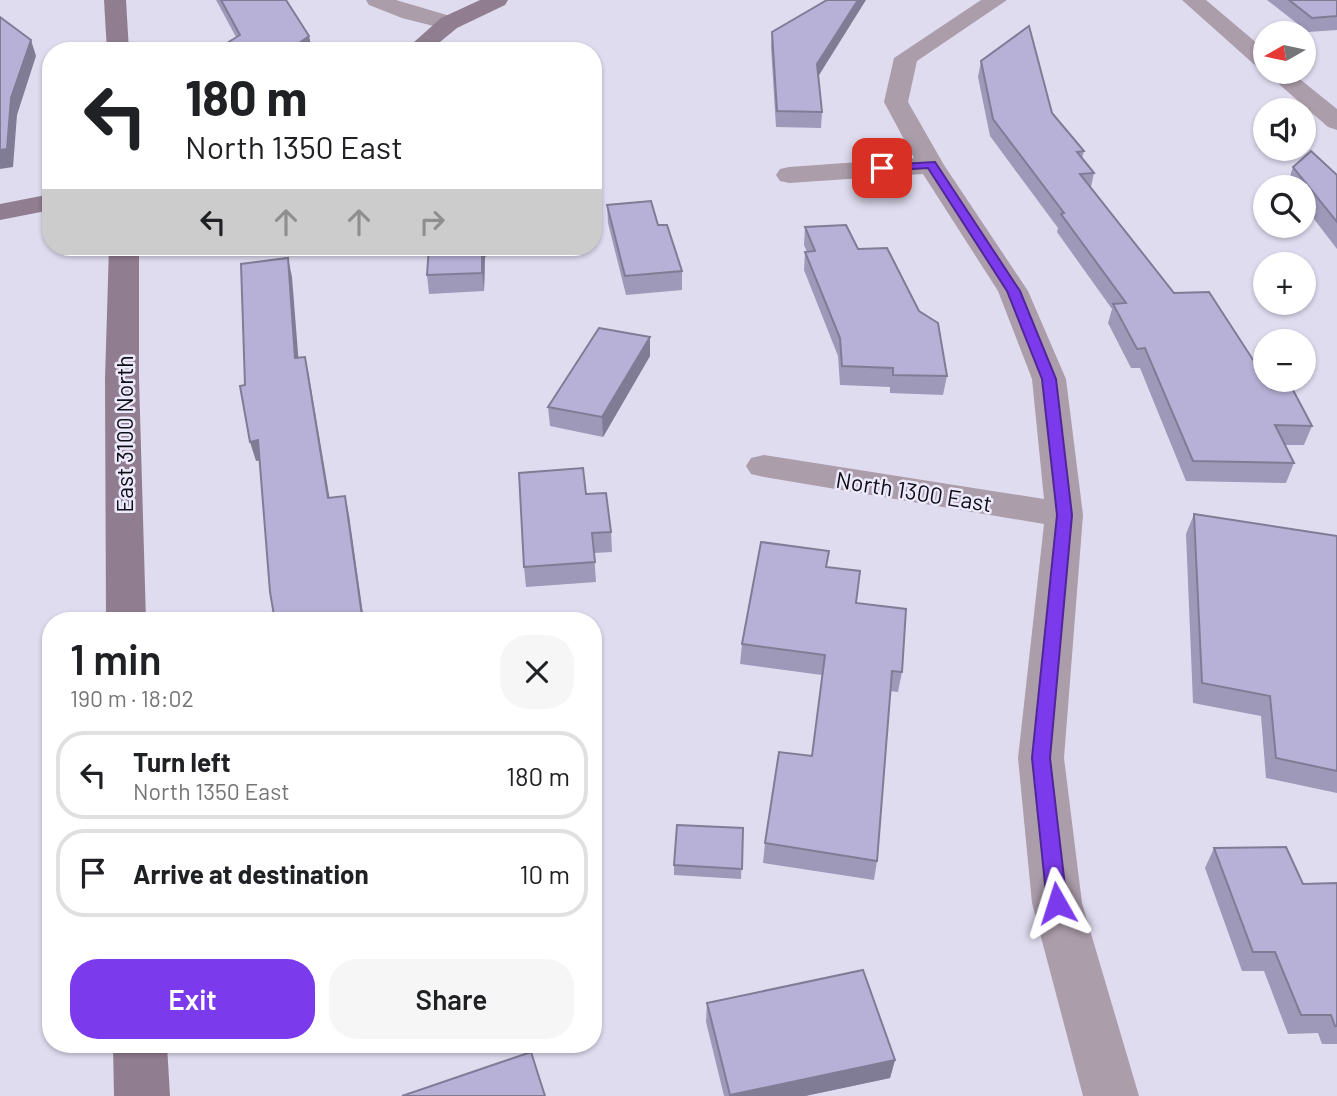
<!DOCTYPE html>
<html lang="en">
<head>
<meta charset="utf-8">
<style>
  body { margin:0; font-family:Barlow,sans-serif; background:#f6f6f6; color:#202124; height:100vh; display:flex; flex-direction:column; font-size:26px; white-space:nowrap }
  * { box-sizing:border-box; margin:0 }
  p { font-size:23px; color:#757577 }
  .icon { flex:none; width:38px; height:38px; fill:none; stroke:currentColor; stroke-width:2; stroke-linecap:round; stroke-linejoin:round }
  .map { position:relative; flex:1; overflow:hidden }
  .panel { position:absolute; left:42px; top:612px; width:560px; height:441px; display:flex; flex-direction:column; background:#fff; border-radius:28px; box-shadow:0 2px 5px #0004 }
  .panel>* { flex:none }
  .banner { position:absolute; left:42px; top:42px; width:560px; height:214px; border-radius:28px; box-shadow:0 2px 5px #0004; background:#fff; color:#202124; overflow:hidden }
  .needle { width:46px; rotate:261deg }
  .tools { position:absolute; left:1253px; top:21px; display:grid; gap:14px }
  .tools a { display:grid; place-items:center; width:63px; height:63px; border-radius:50%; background:#fff; box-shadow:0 2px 5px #0004; font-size:35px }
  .pin { position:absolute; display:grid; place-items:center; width:60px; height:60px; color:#fff; margin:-30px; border-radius:14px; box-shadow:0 4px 10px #0006 }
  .me { position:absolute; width:77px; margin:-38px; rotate:354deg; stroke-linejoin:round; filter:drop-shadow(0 0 5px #0008) }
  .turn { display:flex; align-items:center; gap:24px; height:147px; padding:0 28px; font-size:32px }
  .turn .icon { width:91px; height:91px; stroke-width:2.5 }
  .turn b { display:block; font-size:49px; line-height:60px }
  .lanes { display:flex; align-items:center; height:66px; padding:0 28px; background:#0003; justify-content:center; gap:35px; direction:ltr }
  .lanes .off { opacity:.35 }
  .round { display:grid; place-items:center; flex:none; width:74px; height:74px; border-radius:28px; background:#f6f6f6 }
  .overview { display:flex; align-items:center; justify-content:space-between; height:119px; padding:0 28px }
  h1 { font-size:42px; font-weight:600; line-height:52px }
  .action { display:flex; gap:14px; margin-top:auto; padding:14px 28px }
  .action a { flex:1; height:80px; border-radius:28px; background:#7c3aed; color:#fff; font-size:28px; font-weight:600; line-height:80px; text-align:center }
  .action a+a { background:#f6f6f6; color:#202124 }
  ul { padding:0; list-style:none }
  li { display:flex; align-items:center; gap:21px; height:88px; margin:0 14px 10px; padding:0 14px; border:4px solid #e0e0e0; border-radius:28px }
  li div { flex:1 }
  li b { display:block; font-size:26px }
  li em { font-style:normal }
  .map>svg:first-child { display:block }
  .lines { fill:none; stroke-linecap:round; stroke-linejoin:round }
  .street { fill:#ab9daa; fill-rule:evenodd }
  .secondary { fill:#917d90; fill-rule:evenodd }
  .wall { fill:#9e98b9 }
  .shaded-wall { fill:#817c96 }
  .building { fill:#b8b1d7; stroke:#817c96; stroke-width:2 }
  .route { fill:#7c3aed; stroke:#51269a; stroke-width:2 }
  .labels { text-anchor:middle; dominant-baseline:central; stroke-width:5; stroke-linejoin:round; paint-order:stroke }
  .street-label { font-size:23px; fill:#0f0e14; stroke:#ede9fd }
</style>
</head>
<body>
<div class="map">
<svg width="1337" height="1096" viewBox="0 0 1337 1096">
  <rect width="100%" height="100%" fill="#e0dcf0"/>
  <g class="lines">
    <g class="street">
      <path d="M366 0H396L457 18 460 23 449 30 402 18 369 5Z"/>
      <path d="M981 0H1007L917 61 908 102 944 165 1028 291 1066 379 1083 515 1064 758 1082 903 1139 1096H1083L1032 903 1018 758 1044 524 764 477 751 474 746 466 751 458 764 455 1044 499 1032 379 998 291 923 174 789 183 780 181 776 175 780 169 789 167 914 158 884 102 894 58Z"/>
      <path d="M1182 0H1206L1265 50V69L1257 67Z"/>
      <path d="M1265 72H1291L1337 109V130L1328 127Z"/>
    </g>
    <g class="secondary">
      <path d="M104 0H126L129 51H107Z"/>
      <path d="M480 0H508L505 5 457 28 429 51H404L441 18Z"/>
      <path d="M51 194V210L0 220V204Z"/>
      <path d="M109 247H139V379L146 621H106L105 379Z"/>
      <path d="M113 1045H167L170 1096H114Z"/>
    </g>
  </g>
  <g class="wall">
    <path d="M216 0H286L309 36 312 51H214L236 37Z"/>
    <path d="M1267 0H1337V30L1308 32Z"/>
    <path d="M772 32 818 76 822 112 821 128 776 127 771 47Z"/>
    <path d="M981 61 1052 113 1084 151 1082 158 1094 173 1091 187 1174 293 1272 389 1312 426 1304 445H1285L1294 463 1286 483 1186 481 1140 368H1131L1108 323 1112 309 1057 232 1058 228 990 136 978 77Z"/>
    <path d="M1293 167 1337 175V249L1304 206V187H1289L1287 185Z"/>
    <path d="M607 205 658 225 682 271V290L626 295 608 223Z"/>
    <path d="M805 227 858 249 947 376 943 395 890 393V387L840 385 838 356 804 270 805 252H807L804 245Z"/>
    <path d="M485 257 484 291 429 294 427 275Z"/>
    <path d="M650 337V356L603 437 550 426 548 407Z"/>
    <path d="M586 494 611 532 612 552 594 553 596 582 526 587 524 567Z"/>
    <path d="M1194 514 1337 536V793L1266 778 1261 716 1193 703 1186 534Z"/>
    <path d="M827 567 856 603 902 672 898 692 890 691 877 861 874 880 763 863 765 843 812 756 822 675 740 664 742 644Z"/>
    <path d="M743 828 741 879 674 875V865Z"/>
    <path d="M1214 848 1303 884 1337 883V1044H1322L1318 1033 1288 1034 1264 971H1242L1205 868Z"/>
    <path d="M707 1003 895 1060 890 1078 805 1096H724L706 1022Z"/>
  </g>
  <g class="shaded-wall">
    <path d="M858 0H866L816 80 817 64Z"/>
    <path d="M309 36 312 51H288Z"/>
    <path d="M31 40 36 56 17 115 13 167 0 169V150L11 98Z"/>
    <path d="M482 247H501L485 257 484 291 482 273Z"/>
    <path d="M288 258 292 277 300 378 295 358Z"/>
    <path d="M650 337V356L603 437 602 417Z"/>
    <path d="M305 357 309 376 333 518 328 498Z"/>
    <path d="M258 440 264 460 256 461 250 442Z"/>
    <path d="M345 496 349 515 364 621 362 616Z"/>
    <path d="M895 1060 890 1078 805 1096H729L730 1095Z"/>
  </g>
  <g class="building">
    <path d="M221 0H286L309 36 288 51H214L240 35Z"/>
    <path d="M827 0H858L817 64 822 112 777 111 772 32Z"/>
    <path d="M1289 0H1337V16L1312 18Z"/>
    <path d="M0 17 31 40 11 98 7 149 0 150Z"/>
    <path d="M1029 26 1052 113 1084 151 1077 152 1094 173 1080 174 1174 293 1209 292 1272 389 1293 390 1312 426 1275 425 1294 463 1193 461 1145 348 1137 349 1113 304 1126 303 1061 214 1064 213 993 119 981 61Z"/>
    <path d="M478 47 488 51H474Z"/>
    <path d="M1311 151 1337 175V222L1293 167Z"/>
    <path d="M651 201 658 225H667L682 271 625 276 607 205Z"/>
    <path d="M846 225 858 249 887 248 919 311 938 323 947 376 893 375V368L842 366 840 338 805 252 815 251 805 227Z"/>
    <path d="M429 247H482V273L427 275Z"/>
    <path d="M288 258 295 358 305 357 328 498 345 496 362 616 373 613 375 621H275L270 592 258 440 250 442 240 386 245 385 241 264Z"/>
    <path d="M599 328 650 337 602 417 548 407Z"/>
    <path d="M583 468 586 494 606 493 611 532 592 533 595 562 524 567 519 473Z"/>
    <path d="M1194 514 1337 536V771L1276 758 1270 696 1202 683Z"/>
    <path d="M761 542 829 551 826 567 860 571 856 603 906 609 902 672 892 671 877 861 765 843 779 752 812 756 825 655 742 644Z"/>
    <path d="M677 825 743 828 742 869 674 865Z"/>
    <path d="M1286 847 1303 884 1337 883V1026H1335L1331 1015H1301L1275 952H1253L1214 848Z"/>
    <path d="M863 970 895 1060 730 1095 707 1003Z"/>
    <path d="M531 1052 545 1096H402Z"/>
  </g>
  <path class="route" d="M935 162 1020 291 1056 379 1072 515 1050 758 1067 903 1064 909 1057 912 1050 909 1047 903 1032 758 1057 515 1042 379 1007 291 928 168 882 171 877 168 882 165Z"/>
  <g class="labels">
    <g class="street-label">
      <text transform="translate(124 434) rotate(-90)">East 3100 North</text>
      <text transform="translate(914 491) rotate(9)">North 1300 East</text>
    </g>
  </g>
</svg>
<div class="tools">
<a><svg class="needle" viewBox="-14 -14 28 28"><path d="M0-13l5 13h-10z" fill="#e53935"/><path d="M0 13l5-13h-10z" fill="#757577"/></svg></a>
<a><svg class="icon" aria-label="sound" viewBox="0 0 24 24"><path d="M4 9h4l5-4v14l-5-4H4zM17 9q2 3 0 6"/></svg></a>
<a><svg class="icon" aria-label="search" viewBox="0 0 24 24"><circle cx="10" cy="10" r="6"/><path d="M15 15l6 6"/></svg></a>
<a>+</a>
<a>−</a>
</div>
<div class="pin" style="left:882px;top:168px;background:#d93025"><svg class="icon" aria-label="arrive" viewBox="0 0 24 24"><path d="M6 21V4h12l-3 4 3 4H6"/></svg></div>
<svg class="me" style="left:1057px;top:903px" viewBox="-20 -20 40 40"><path d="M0-17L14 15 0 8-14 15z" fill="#7c3aed" stroke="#fff" stroke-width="4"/></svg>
<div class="banner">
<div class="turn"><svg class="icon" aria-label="left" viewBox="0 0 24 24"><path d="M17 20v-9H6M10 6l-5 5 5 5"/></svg><div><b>180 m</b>North 1350 East</div></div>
<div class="lanes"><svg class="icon" aria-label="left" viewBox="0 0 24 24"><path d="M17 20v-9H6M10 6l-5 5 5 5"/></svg><svg class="icon off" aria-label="ahead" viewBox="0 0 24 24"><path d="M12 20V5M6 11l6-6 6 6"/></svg><svg class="icon off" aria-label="ahead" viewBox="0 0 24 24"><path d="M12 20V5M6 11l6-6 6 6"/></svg><svg class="icon off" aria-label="right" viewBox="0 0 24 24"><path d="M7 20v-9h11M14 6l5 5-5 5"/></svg></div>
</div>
<section class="panel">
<div class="overview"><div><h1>1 min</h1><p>190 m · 18:02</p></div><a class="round"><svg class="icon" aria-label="close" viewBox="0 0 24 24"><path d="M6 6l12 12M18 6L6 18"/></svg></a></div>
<ul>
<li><svg class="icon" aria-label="left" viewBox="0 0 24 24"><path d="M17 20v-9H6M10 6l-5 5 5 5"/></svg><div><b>Turn left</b><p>North 1350 East</p></div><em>180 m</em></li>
<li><svg class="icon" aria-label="arrive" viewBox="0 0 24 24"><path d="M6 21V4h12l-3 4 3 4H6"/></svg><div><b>Arrive at destination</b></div><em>10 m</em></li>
</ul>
<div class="action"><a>Exit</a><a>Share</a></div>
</section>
</div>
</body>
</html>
